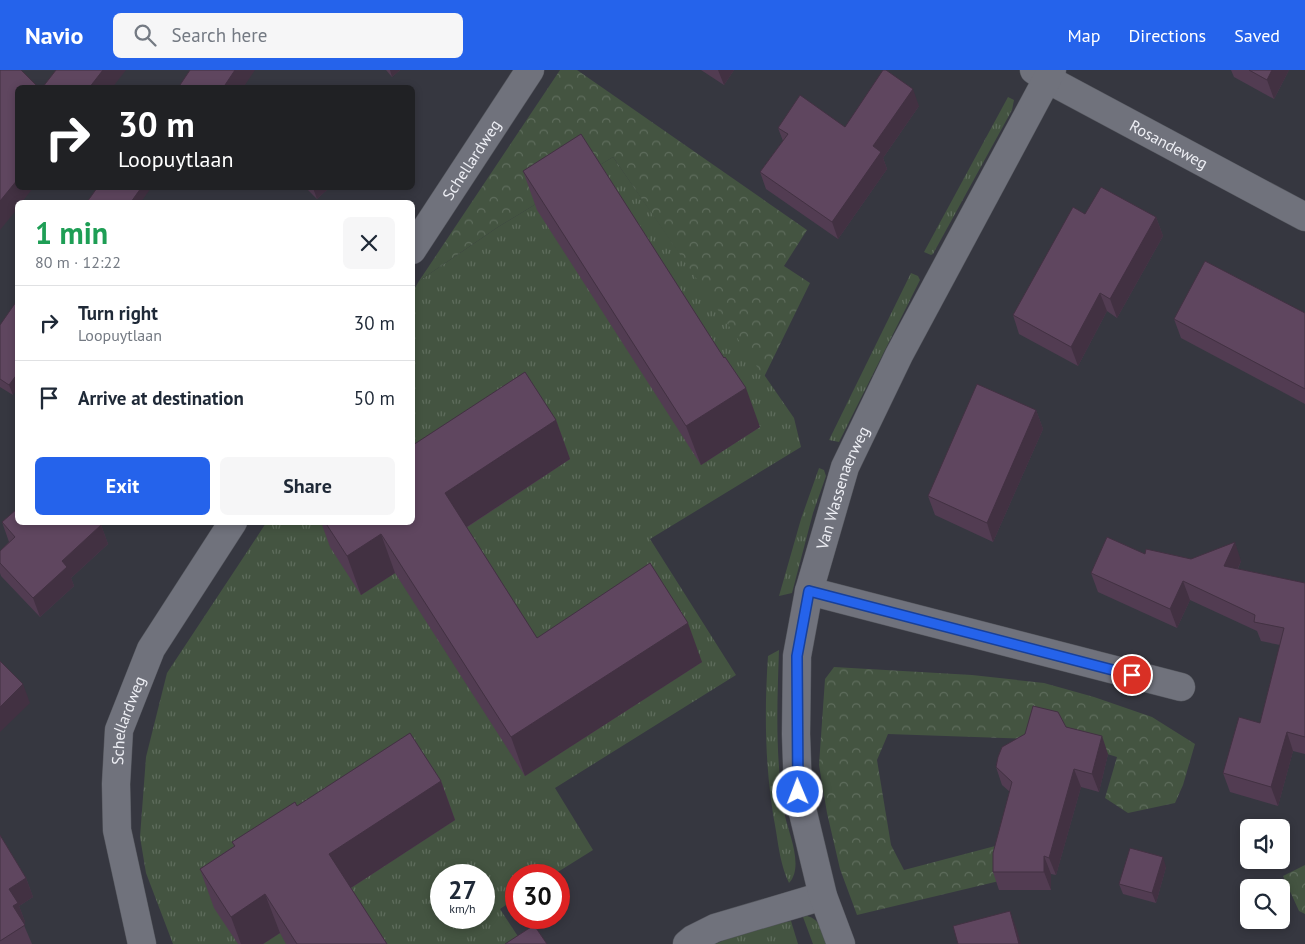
<!DOCTYPE html>
<html lang="en">
<head>
<meta charset="utf-8">
<style>
  body { margin:0; font-family:"PT Sans",sans-serif; background:#f6f6f7; color:#1f2937; height:100vh; display:flex; flex-direction:column; font-size:19px; white-space:nowrap }
  * { box-sizing:border-box; margin:0 }
  p { font-size:16px; color:#747a83 }
  .icon { flex:none; width:28px; height:28px; fill:none; stroke:currentColor; stroke-width:2; stroke-linecap:round; stroke-linejoin:round }
  .map { position:relative; flex:1; overflow:hidden }
  .details { position:absolute; left:15px; top:130px; width:400px; height:325px; display:flex; flex-direction:column; background:#fff; border-radius:8px; box-shadow:0 2px 8px #0003 }
  .details>* { flex:none }
  .hud { position:absolute; left:15px; top:15px; width:400px; height:105px; border-radius:8px; box-shadow:0 2px 8px #0003; background:#202124; color:#fff; overflow:hidden }
  .buttons { position:absolute; left:1240px; top:749px; display:grid; gap:10px }
  .buttons a { display:grid; place-items:center; width:50px; height:50px; border-radius:8px; background:#fff; box-shadow:0 2px 8px #0003; font-size:25px }
  .speed { position:absolute; left:430px; top:794px; display:flex; gap:10px; font-size:25px; font-weight:700; text-align:center }
  .speed>* { display:grid; place-content:center; width:65px; height:65px; border-radius:50%; background:#fff; box-shadow:0 2px 8px #0003; line-height:1 }
  .speed small { font-size:12px; font-weight:400 }
  .speed .limit { border:8px solid #d22; background:#fff; color:#111 }
  .pin { position:absolute; display:grid; place-items:center; width:42px; height:42px; color:#fff; margin:-21px; border:2px solid #fff; border-radius:50%; box-shadow:0 1px 5px #0007 }
  .me { position:absolute; width:55px; margin:-28px; rotate:359deg; stroke-linejoin:round; filter:drop-shadow(0 0 4px #0008) }
  .turn { display:flex; align-items:center; gap:18px; height:105px; padding:0 20px; font-size:22px }
  .turn .icon { width:65px; height:65px; stroke-width:2.5 }
  .turn b { display:block; font-size:35px; line-height:42px }
  .round { display:grid; place-items:center; flex:none; width:52px; height:52px; border-radius:8px; background:#f6f6f7 }
  .headline { display:flex; align-items:center; justify-content:space-between; height:85px; padding:0 20px }
  h1 { font-size:30px; font-weight:600; line-height:38px; color:#1e9e55 }
  .primary-button { display:flex; gap:10px; margin-top:auto; padding:10px 20px }
  .primary-button a { flex:1; height:58px; border-radius:8px; background:#2563eb; color:#fff; font-size:20px; font-weight:600; line-height:58px; text-align:center }
  .primary-button a+a { background:#f6f6f7; color:#1f2937 }
  ul { padding:0; list-style:none }
  li { display:flex; align-items:center; gap:15px; height:75px; padding:0 20px; border-top:1px solid #e0e1e3 }
  li div { flex:1 }
  li b { display:block; font-size:19px }
  li em { font-style:normal }
  header { display:flex; align-items:center; gap:30px; box-sizing:border-box; height:70px; padding:0 25px; background:#2563eb; color:#fff }
  header strong { font-size:24px }
  nav { display:flex; gap:28px; margin-inline-start:auto; font-size:18px }
  .search { width:350px; height:45px; background:#f6f6f7; display:flex; align-items:center; gap:12px; box-sizing:border-box; padding:0 18px; border-radius:8px; color:#747a83; font-size:19px }
  .map>svg:first-child { display:block }
  .grass { fill:url(#grass-tufts); fill-rule:evenodd }
  .forest { fill:url(#forest-crowns) }
  .lines { fill:none; stroke-linecap:round; stroke-linejoin:round }
  .minor-casing { stroke:#53555c; stroke-width:29 }
  .minor { stroke:#70727c; stroke-width:28 }
  .wall { fill:#523c52 }
  .shaded-wall { fill:#423142 }
  .building { fill:#5f465f; stroke:#423142 }
  .route-casing { stroke:#184099; stroke-width:12 }
  .route { stroke:#2563eb; stroke-width:9 }
  .labels { text-anchor:middle; dominant-baseline:central; stroke-width:5; stroke-linejoin:round; paint-order:stroke }
  .street-label { font-size:16px; fill:#edeef4; stroke:#2c2d36 }
</style>
</head>
<body>
<header>
<strong>Navio</strong>
<div class="search"><svg class="icon" aria-label="search" viewBox="0 0 24 24"><circle cx="10" cy="10" r="6"/><path d="M15 15l6 6"/></svg>Search here</div>
<nav><a>Map</a><a>Directions</a><a>Saved</a></nav>
</header>
<div class="map">
<svg width="1305" height="874" viewBox="0 0 1305 874">
  <defs>
    <pattern id="grass-tufts" width="24" height="20" patternUnits="userSpaceOnUse" patternTransform="scale(1.25)"><rect width="24" height="20" fill="#445441"/><path d="M3 7l-1-3M5 7V3M7 7l1-3M15 17l-1-3M17 17v-4M19 17l1-3" fill="none" stroke="#5f6d5d"/></pattern>
    <pattern id="forest-crowns" width="20" height="18" patternUnits="userSpaceOnUse" patternTransform="scale(1.25)"><rect width="20" height="18" fill="#445441"/><path d="M2 6a3 3 0 1 1 6 0M12 15a3 3 0 1 1 6 0" fill="none" stroke="#5f6d5d"/></pattern>
  </defs>
  <rect width="100%" height="100%" fill="#363740"/>
  <g class="grass">
    <path d="M1008 27 1014 30 1012 40 933 184 931 185 924 182Z"/>
    <path d="M613 87 794 348 801 377 650 469 736 605 555 718 593 780 553 805H516V828L500 839 523 874H173L146 803 140 767 146 687 167 603 266 453 412 452 413 221 419 211 498 157ZM441 805H484V848H441Z"/>
    <path d="M911 203 918 206 920 210 839 372 829 370Z"/>
    <path d="M819 398 824 400 826 406 813 443 792 523 779 526 801 449Z"/>
    <path d="M779 580C777 636 775 691 785 746 789 764 804 797 789 813 781 796 779 780 776 761 765 703 764 645 768 586Z"/>
    <path d="M807 846C820 849 824 863 828 874H813L803 847Z"/>
    <path d="M791 851 798 874H715C740 863 764 856 791 851Z"/>
  </g>
  <g class="forest">
    <path d="M560 0H577L807 160 784 196 810 213 764 307 613 87 498 157 419 211Z"/>
    <path d="M834 597 972 605 1044 613 1094 627 1152 647 1195 674 1183 715 1175 733 1128 743 1105 728 1117 687 1062 670 888 664 877 690 891 775 904 800 1026 768 1041 801 857 845 840 799 827 743 819 695 825 609Z"/>
    <path d="M1305 795V844L1299 841 1283 806Z"/>
  </g>
  <g class="lines">
    <defs>
      <g id="minor">
        <path id="s1" d="M1034 0 1047 9 1305 147"/>
        <path id="s2" d="M412 180 530 0"/>
        <path d="M809 521 1181 617"/>
        <path id="s3" d="M142 874 117 760 116 714 119 660 151 579 233 452"/>
        <path d="M687 874 693 869 715 858 823 826"/>
        <path id="s4" d="M841 874 823 826 798 722 796 664 797 586 809 521 845 397 899 285 1052 0"/>
      </g>
    </defs>
    <use href="#minor" class="minor-casing"/>
    <use href="#minor" class="minor"/>
  </g>
  <g class="wall">
    <path d="M386 0H400L392 7Z"/>
    <path d="M701 0H734L724 15Z"/>
    <path d="M1231 0H1289L1274 29 1234 7Z"/>
    <path d="M919 36 883 88 887 99 838 169 766 119 760 102 783 71 778 58 845 57Z"/>
    <path d="M523 101 760 357 701 395 537 140Z"/>
    <path d="M306 118H329L317 129Z"/>
    <path d="M1085 144 1156 147 1163 166 1117 248 1107 241 1078 296 1019 264 1013 245Z"/>
    <path d="M1305 243V334L1181 268 1174 249Z"/>
    <path d="M0 255 13 325 0 317Z"/>
    <path d="M1036 340 1043 359 993 472 935 445 928 426Z"/>
    <path d="M556 350 570 389 466 458 537 568 702 592 525 706 395 503 361 525 330 477 321 452H412L413 375Z"/>
    <path d="M2 452 101 455 108 474 71 508 74 516 40 547 1 506 0 503V481L9 472Z"/>
    <path d="M1191 489 1241 491 1238 499 1305 513V684L1293 681 1278 736 1230 722 1223 703 1260 653 1280 575 1261 571 1257 561 1190 530 1177 558 1098 522 1091 503Z"/>
    <path d="M1108 684 1099 722 1081 717 1056 805 1051 804V820H999L993 802 1010 722 1002 715 996 697Z"/>
    <path d="M441 711 455 750 351 818 387 874H286L280 863 263 874H238L214 838 200 799 234 776 232 772 297 736Z"/>
    <path d="M0 765 26 808 33 827 19 836 25 852 23 853 32 874H0Z"/>
    <path d="M1166 797 1156 833 1123 824 1119 814Z"/>
  </g>
  <g class="shaded-wall">
    <path d="M103 0H126L112 18H89Z"/>
    <path d="M235 0H255L243 18H223Z"/>
    <path d="M390 0H400L392 7Z"/>
    <path d="M718 0H734L724 15Z"/>
    <path d="M1272 0H1289L1274 29 1267 10Z"/>
    <path d="M913 19 919 36 883 88 887 99 838 169 832 152 873 76Z"/>
    <path d="M18 109V118H33L22 132H18V138L0 160V131Z"/>
    <path d="M141 118H151L141 132H131Z"/>
    <path d="M313 118H329L317 129Z"/>
    <path d="M1156 147 1163 166 1117 248 1110 229Z"/>
    <path d="M1100 223 1107 241 1078 296 1071 277Z"/>
    <path d="M18 303V318L13 325 9 315Z"/>
    <path d="M746 318 760 357 701 395 686 356Z"/>
    <path d="M1036 340 1043 359 993 472 987 453Z"/>
    <path d="M556 350 570 389 459 462 445 423Z"/>
    <path d="M101 455 108 474 71 508 74 516 40 547 33 528 62 491Z"/>
    <path d="M381 464 395 503 361 525 347 486Z"/>
    <path d="M1235 472 1241 491 1231 514 1224 496Z"/>
    <path d="M1183 511 1190 530 1177 558 1170 539Z"/>
    <path d="M688 553 702 592 525 706 511 667Z"/>
    <path d="M23 614 30 633 0 662V637Z"/>
    <path d="M1287 662 1293 681 1278 736 1271 717Z"/>
    <path d="M1102 666 1108 684 1099 722 1092 704Z"/>
    <path d="M1074 699 1081 717 1056 805 1049 788Z"/>
    <path d="M441 711 455 750 343 823 329 784Z"/>
    <path d="M1044 786 1051 804V820L1044 802Z"/>
    <path d="M1163 787 1166 797 1156 833 1152 823Z"/>
    <path d="M26 808 33 827 19 836 25 852 20 855 13 836 9 819Z"/>
    <path d="M265 824 280 863 263 874H241L231 847Z"/>
    <path d="M1010 841 1017 860 1021 874H1019Z"/>
  </g>
  <g class="building">
    <path d="M0 0H21L39 18H18V109L0 131Z"/>
    <path d="M56 0H103L89 18H42Z"/>
    <path d="M190 0H235L223 18H178Z"/>
    <path d="M883 0H886L913 19 873 76 881 82 832 152 760 102 788 64 778 58 800 25 845 57Z"/>
    <path d="M1249 0H1272L1267 10Z"/>
    <path d="M581 64 724 288 725 287 746 318 686 356 523 101Z"/>
    <path d="M1101 117 1156 147 1110 229 1100 223 1071 277 1013 245 1073 137 1085 144Z"/>
    <path d="M97 118H141L131 132H87Z"/>
    <path d="M1205 191 1305 243V319L1174 249Z"/>
    <path d="M18 229V303L9 315 0 309V255Z"/>
    <path d="M525 302 556 350 445 423 537 568 650 493 688 553 511 667 381 464 347 486 325 452H412V374L413 375Z"/>
    <path d="M977 314 1036 340 987 453 928 426Z"/>
    <path d="M18 438V452H99L101 455 62 491 67 497 33 528 0 493V481L15 467 2 452Z"/>
    <path d="M1107 467 1145 484 1146 479 1191 489 1235 472 1224 496 1305 513V667L1287 662 1271 717 1223 703 1239 647 1260 653 1284 558 1254 552 1255 545 1183 511 1170 539 1091 503Z"/>
    <path d="M0 591 23 614 0 637Z"/>
    <path d="M1033 636 1058 642 1066 657 1102 666 1092 704 1074 699 1049 788 1044 786V802H993V783L1012 712 996 697 998 687 1002 677 1025 664Z"/>
    <path d="M410 663 441 711 329 784 387 874H297L265 824 231 847 200 799 235 776 232 772 295 732 297 736Z"/>
    <path d="M0 765 26 808 9 819 18 833 13 836 25 855 0 871Z"/>
    <path d="M1130 778 1163 787 1152 823 1119 814Z"/>
    <path d="M1010 841 1019 874H958L953 856Z"/>
    <path d="M534 855 547 874H505Z"/>
  </g>
  <g class="lines">
    <defs>
      <path id="route" d="M798 722 797 586 809 521 1132 605"/>
    </defs>
    <use href="#route" class="route-casing"/>
    <use href="#route" class="route"/>
  </g>
  <g class="labels">
    <g class="street-label">
      <text stroke="none"><textPath href="#s1" startOffset="154">Rosandeweg</textPath></text>
      <text stroke="none"><textPath href="#s2" startOffset="108">Schellardweg</textPath></text>
      <text stroke="none"><textPath href="#s4" startOffset="469">Van Wassenaerweg</textPath></text>
      <text stroke="none"><textPath href="#s3" startOffset="228">Schellardweg</textPath></text>
    </g>
  </g>
</svg>
<div class="buttons">
<a><svg class="icon" aria-label="sound" viewBox="0 0 24 24"><path d="M4 9h4l5-4v14l-5-4H4zM17 9q2 3 0 6"/></svg></a>
<a><svg class="icon" aria-label="search" viewBox="0 0 24 24"><circle cx="10" cy="10" r="6"/><path d="M15 15l6 6"/></svg></a>
</div>
<div class="speed"><div>27<small>km/h</small></div><div class="limit">30</div></div>
<div class="pin" style="left:1132px;top:605px;background:#d93025"><svg class="icon" aria-label="arrive" viewBox="0 0 24 24"><path d="M6 21V4h12l-3 4 3 4H6"/></svg></div>
<svg class="me" style="left:798px;top:722px" viewBox="-20 -20 40 40"><circle r="17" fill="#2563eb" stroke="#fff" stroke-width="3"/><path d="M0-11L8 9 0 5-8 9z" fill="#fff"/></svg>
<div class="hud">
<div class="turn"><svg class="icon" aria-label="right" viewBox="0 0 24 24"><path d="M7 20v-9h11M14 6l5 5-5 5"/></svg><div><b>30 m</b>Loopuytlaan</div></div>
</div>
<section class="details">
<div class="headline"><div><h1>1 min</h1><p>80 m · 12:22</p></div><a class="round"><svg class="icon" aria-label="close" viewBox="0 0 24 24"><path d="M6 6l12 12M18 6L6 18"/></svg></a></div>
<ul>
<li><svg class="icon" aria-label="right" viewBox="0 0 24 24"><path d="M7 20v-9h11M14 6l5 5-5 5"/></svg><div><b>Turn right</b><p>Loopuytlaan</p></div><em>30 m</em></li>
<li><svg class="icon" aria-label="arrive" viewBox="0 0 24 24"><path d="M6 21V4h12l-3 4 3 4H6"/></svg><div><b>Arrive at destination</b></div><em>50 m</em></li>
</ul>
<div class="primary-button"><a>Exit</a><a>Share</a></div>
</section>
</div>
</body>
</html>
